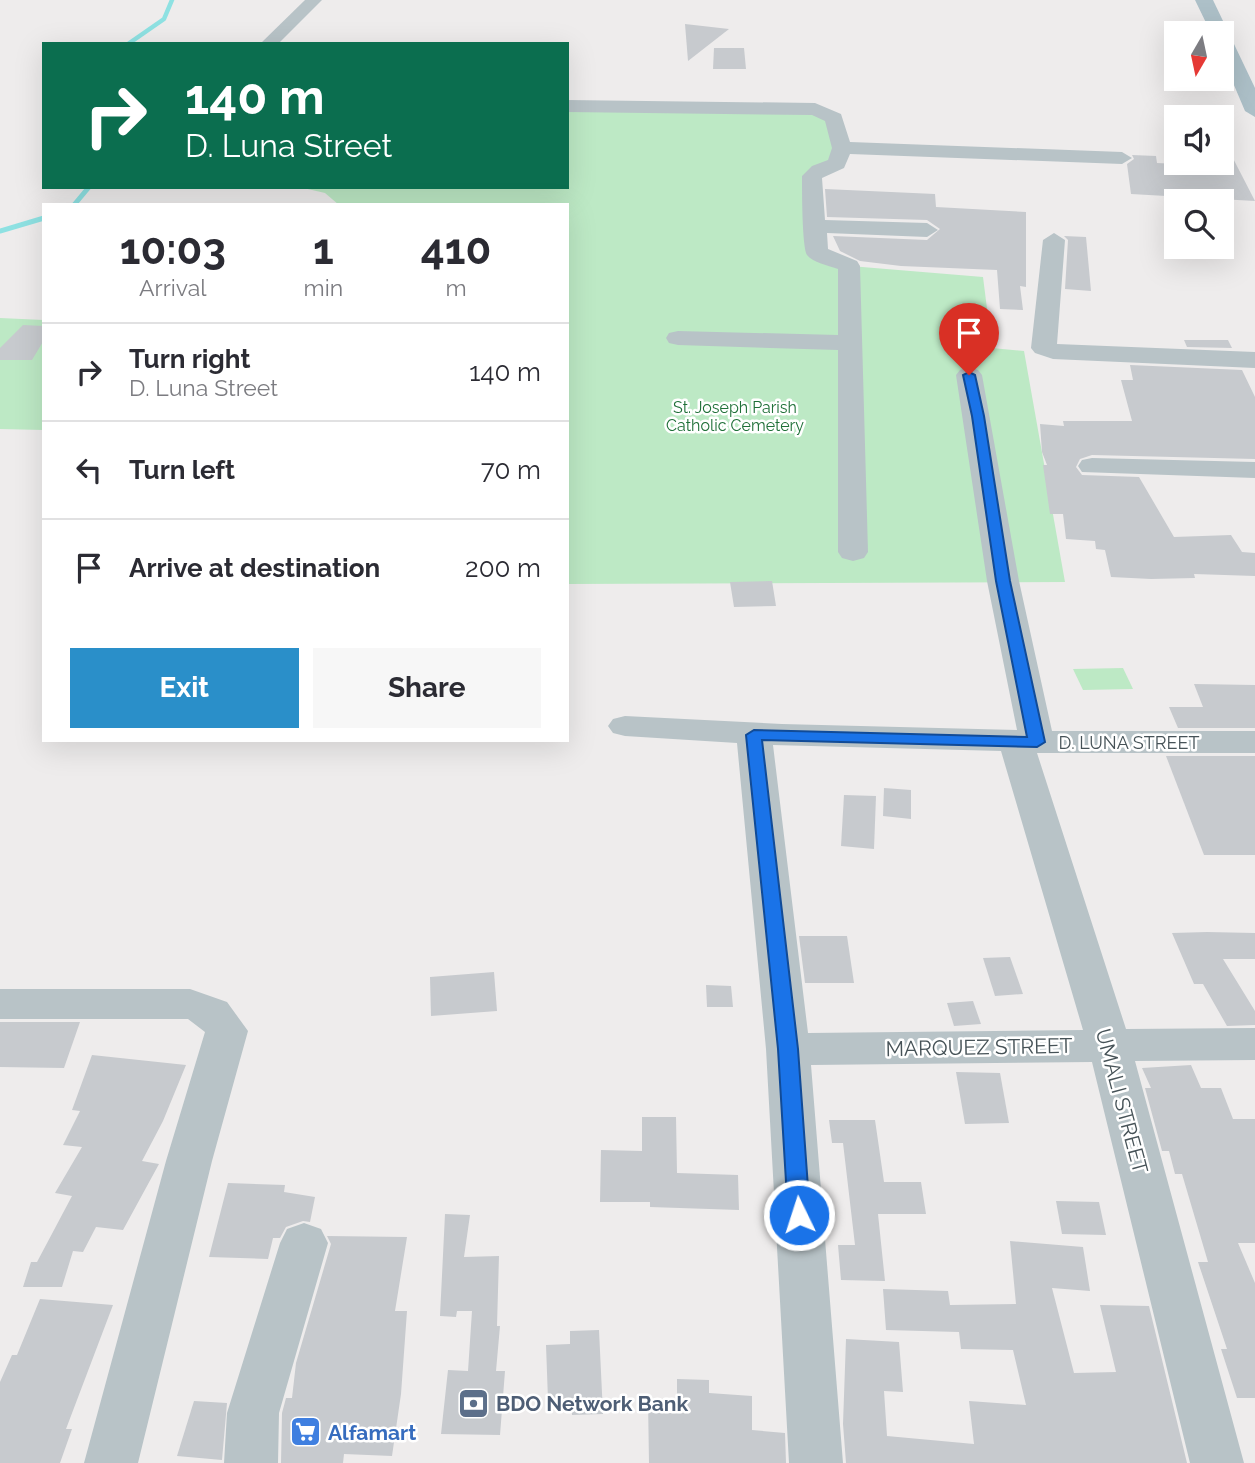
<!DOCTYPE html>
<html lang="en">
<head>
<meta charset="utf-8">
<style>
  body { margin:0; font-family:Raleway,sans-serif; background:#f7f7f7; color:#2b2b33; height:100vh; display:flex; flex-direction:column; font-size:26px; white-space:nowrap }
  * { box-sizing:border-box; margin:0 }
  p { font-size:23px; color:#7c7c81 }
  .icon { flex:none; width:38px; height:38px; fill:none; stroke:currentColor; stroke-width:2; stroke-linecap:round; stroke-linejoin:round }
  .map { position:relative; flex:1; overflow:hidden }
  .drawer { position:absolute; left:42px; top:203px; width:527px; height:539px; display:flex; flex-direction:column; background:#fff; border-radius:0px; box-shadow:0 7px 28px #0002 }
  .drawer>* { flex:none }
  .banner { position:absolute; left:42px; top:42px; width:527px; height:147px; border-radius:0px; box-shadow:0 7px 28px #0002; background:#0b6e4f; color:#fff; overflow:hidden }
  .needle { width:46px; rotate:189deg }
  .buttons { position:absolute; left:1164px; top:21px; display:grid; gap:14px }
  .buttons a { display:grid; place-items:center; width:70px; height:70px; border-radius:0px; background:#fff; box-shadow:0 7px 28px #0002; font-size:35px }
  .pin { position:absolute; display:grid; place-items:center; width:60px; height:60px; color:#fff; margin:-72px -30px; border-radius:50% 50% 50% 0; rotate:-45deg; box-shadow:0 0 7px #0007 }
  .pin .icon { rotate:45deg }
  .me { position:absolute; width:77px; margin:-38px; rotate:356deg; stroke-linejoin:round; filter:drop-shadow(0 0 5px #0008) }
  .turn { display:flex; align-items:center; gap:24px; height:147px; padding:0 28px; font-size:32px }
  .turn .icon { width:91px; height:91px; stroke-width:2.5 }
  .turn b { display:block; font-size:49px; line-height:60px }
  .eta { display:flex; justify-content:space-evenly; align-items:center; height:119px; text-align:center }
  .eta b { font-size:42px; font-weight:700; line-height:49px }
  .cta { display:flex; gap:14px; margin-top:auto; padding:14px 28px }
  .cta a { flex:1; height:80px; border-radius:0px; background:#2a8fc9; color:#fff; font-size:28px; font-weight:700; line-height:80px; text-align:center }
  .cta a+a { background:#f7f7f7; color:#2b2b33 }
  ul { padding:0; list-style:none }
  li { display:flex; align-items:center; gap:21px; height:98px; padding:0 28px; border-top:2px solid #e1e1e2 }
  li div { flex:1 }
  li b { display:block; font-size:26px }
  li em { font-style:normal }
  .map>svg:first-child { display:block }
  .green { fill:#bde9c5 }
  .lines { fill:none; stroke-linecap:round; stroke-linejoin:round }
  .stream-far1 { stroke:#8ee1e2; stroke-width:4.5 }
  .stream { stroke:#8ee1e2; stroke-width:5 }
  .building { fill:#c7cace }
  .minor { fill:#b8c3c7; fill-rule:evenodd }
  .major { fill:#adc0c8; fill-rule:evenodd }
  .route { fill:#1a73e8; stroke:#114b97; stroke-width:2 }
  .labels { text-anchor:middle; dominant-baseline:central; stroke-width:5; stroke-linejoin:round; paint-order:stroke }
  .far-park-label { font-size:16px; fill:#1f7038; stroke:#fff }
  .street-label { font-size:18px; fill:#465257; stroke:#fff }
  .near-street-label { font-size:21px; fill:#465257; stroke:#fff }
  .near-service-label { font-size:21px; font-weight:bold; fill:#4e5e75; stroke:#fff; text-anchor:start }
  .near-shop-label { font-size:21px; font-weight:bold; fill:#366cbe; stroke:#fff; text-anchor:start }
</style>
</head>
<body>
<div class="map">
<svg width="1255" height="1463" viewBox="0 0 1255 1463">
  <rect width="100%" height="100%" fill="#eeecec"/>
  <g class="green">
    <path d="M567 107 802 111 829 118 835 162 813 170V253L850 266 983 277 992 348 1024 351 1065 582 567 584V205H339L325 193 299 187H567Z"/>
    <path d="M0 318 44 320V430L0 429Z"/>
    <path d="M1123 668 1133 689 1083 690 1073 669Z"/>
  </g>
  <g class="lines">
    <path class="stream-far1" d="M128 44 164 19 172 0"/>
    <g class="stream">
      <path d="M74 205 89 187"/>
      <path d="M0 231 44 218"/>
    </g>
  </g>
  <g class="building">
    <path d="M685 24 729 29 688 61Z"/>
    <path d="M714 48H744L746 69H713Z"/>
    <path d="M1222 137 1255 201 1131 194 1127 164 1134 159 1132 155 1156 156 1157 163 1178 164 1179 167 1222 169Z"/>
    <path d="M825 189 935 194 936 207 1026 212V287L1020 286 1023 310 1000 309 997 270 901 266 860 261 840 251 833 236 927 240 940 229 927 220 827 217Z"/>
    <path d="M1064 236 1086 237 1091 291 1065 289 1068 240Z"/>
    <path d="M23 325 44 326V340L32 360H0V348Z"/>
    <path d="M1184 340H1228L1232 348 1187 347Z"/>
    <path d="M1130 365 1242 370 1255 397V459L1092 455 1080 459 1076 467 1082 475 1139 477 1174 537 1231 535 1242 552 1255 553V576L1194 574 1195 578 1151 579 1111 577 1105 550 1096 549 1095 541 1066 539 1063 514H1050L1043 465H1047L1042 452 1040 424 1064 426 1063 421H1132L1121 380H1133Z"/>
    <path d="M772 581 776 606 734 607 730 582Z"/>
    <path d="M1194 684 1255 685V728H1178L1169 707H1203Z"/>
    <path d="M1166 756H1255V855H1204Z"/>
    <path d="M884 788 911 790V819L883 816Z"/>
    <path d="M844 795 876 796 874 849 841 846Z"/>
    <path d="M1207 932 1255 933V959H1223L1255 1011V1025L1227 1026 1203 984H1194L1172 933Z"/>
    <path d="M799 936H847L854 983H805Z"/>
    <path d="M1010 957 1023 994 995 996 983 958Z"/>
    <path d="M494 972 497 1011 431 1016 430 977Z"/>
    <path d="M706 985 731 986 733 1007H707Z"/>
    <path d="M973 1001 981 1024 954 1026 947 1003Z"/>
    <path d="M0 1022H80L64 1068 0 1067Z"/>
    <path d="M92 1055 186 1065 163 1121 142 1161 159 1164 123 1230 96 1227 83 1252 73 1251 62 1287H23L31 1262H37L72 1196 55 1193 82 1147 63 1145 80 1111 72 1110Z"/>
    <path d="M1191 1065 1201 1088H1221L1233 1119H1255V1243H1238L1255 1283V1398H1237L1221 1349H1227L1198 1262H1208L1182 1174H1175L1169 1151H1162L1145 1088H1151L1142 1068Z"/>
    <path d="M956 1072 1000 1073 1009 1123 965 1124Z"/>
    <path d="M642 1117H676L677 1173 738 1175 739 1210 650 1207V1202H600L601 1150 642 1151Z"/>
    <path d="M829 1120H875L884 1182H921L926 1214H878L885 1281 841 1280 838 1245H855L843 1143H832Z"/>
    <path d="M228 1183 285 1185 284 1192 315 1197 310 1222 303 1221 286 1227 280 1238H273L268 1259 209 1257Z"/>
    <path d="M1056 1201 1099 1202 1106 1235 1062 1234Z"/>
    <path d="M445 1214 470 1215 464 1257 499 1256 497 1326H500L496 1371H505L500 1435 441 1434 448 1370 468 1371 472 1311H457L456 1317 440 1316Z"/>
    <path d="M327 1236 407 1237 395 1311H407L401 1394 392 1456 344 1454 343 1463H281L282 1413 286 1398H292L296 1363 331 1244Z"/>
    <path d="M1010 1241 1083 1247 1090 1291 1052 1288 1074 1373 1116 1372 1100 1305 1149 1306 1187 1463H846L843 1424 846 1339 899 1342 903 1392 884 1391 887 1436 974 1444 969 1401 1026 1405 1013 1350 961 1349 959 1332 886 1330 883 1289 948 1291 950 1305 1016 1304Z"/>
    <path d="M40 1299 113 1305 66 1429H72L60 1463H0V1382L12 1355H17Z"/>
    <path d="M599 1330 603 1414 572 1415V1399L548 1400 546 1345 570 1344V1331Z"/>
    <path d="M677 1379 709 1380V1393L752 1396V1430L785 1433 786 1463H649L648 1400H677Z"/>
    <path d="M194 1401 227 1403 222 1460 177 1456Z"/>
  </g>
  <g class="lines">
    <g class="minor">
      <path d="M305 0H322L278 44H260Z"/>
      <path d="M567 100 815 103 841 114 850 142 1122 152 1132 158 1122 164 850 154 844 168 822 178 825 220 927 223 938 230 927 237 827 233 828 249 857 261 860 266 868 552 864 558 853 561 842 558 838 552V350L678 345 669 343 666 338 669 333 678 331 838 335V269C829 266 812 262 807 255 802 247 802 190 802 176L812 166 828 160 832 148 825 121 812 115 567 112Z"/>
      <path d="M1054 233 1065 240 1057 344 1255 352V368L1053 359 1035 353 1031 348 1043 240Z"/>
      <path d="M969 367 978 370 982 375 1019 581 1052 731H1255V753H1037L1126 1029 1255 1028V1060L1135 1061 1244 1463H1190L1092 1062 811 1065 843 1463H789L766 1049 737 743 625 736 613 733 608 726 613 719 625 716 782 724 1017 730 987 581 956 375 960 370ZM773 745 1001 751 1083 1030 808 1033Z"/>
      <path d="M1092 458 1255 462V478L1082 472 1078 466 1082 460Z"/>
      <path d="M0 989H190L227 1002 248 1031 212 1161 138 1463H84L166 1161 205 1032 188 1019H0Z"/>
      <path d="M304 1223 321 1229 328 1243 279 1413 278 1463H224L227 1413 280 1243 287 1229Z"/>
    </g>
    <path class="major" d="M1195 0H1213L1255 88V117L1245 111 1222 57V33H1211Z"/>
  </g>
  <path class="route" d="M969 372 975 375 984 416 1010 581 1045 742 1037 747 762 740 798 1049 810 1215 807 1221 799 1224 792 1221 788 1215 778 1049 746 735 754 730 1027 737 996 581 972 416 963 375Z"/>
  <defs>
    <symbol id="bank-square" viewBox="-11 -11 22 22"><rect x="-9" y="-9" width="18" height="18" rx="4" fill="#5c6f8a" stroke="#fff"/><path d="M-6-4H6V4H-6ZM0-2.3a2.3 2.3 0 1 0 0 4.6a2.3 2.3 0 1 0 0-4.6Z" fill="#fff"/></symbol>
    <symbol id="supermarket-square" viewBox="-11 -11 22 22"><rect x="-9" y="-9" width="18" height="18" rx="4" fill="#3f7fe0" stroke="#fff"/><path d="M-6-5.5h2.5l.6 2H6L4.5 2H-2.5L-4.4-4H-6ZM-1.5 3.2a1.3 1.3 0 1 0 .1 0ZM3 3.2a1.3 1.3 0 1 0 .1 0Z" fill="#fff"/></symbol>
  </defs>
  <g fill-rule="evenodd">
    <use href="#bank-square" x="456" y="1386" width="35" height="35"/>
    <use href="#supermarket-square" x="288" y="1414" width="35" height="35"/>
  </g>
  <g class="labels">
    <g class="far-park-label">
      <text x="735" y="407">St. Joseph Parish<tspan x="735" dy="18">Catholic Cemetery</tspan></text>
    </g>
    <g class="street-label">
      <text x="1129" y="742">D. LUNA STREET</text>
    </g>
    <g class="near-street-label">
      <text transform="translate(979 1047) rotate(-1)">MARQUEZ STREET</text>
      <text transform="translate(1122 1101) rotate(75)">UMALI STREET</text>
    </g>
    <g class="near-service-label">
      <text x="496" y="1403">BDO Network Bank</text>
    </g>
    <g class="near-shop-label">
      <text x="328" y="1432">Alfamart</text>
    </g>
  </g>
</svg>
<div class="buttons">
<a><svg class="needle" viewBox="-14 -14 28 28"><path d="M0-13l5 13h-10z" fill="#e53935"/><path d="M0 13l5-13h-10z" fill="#7c7c81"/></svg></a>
<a><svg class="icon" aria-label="sound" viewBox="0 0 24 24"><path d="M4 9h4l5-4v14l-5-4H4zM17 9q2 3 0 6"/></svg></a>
<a><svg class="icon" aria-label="search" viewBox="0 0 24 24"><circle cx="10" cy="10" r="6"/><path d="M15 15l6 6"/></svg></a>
</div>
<div class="pin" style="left:969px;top:375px;background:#d93025"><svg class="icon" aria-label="arrive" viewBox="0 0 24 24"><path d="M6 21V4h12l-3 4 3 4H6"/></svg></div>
<svg class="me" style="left:799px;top:1215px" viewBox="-20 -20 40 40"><circle r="17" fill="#1a73e8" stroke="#fff" stroke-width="3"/><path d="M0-11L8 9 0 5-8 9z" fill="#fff"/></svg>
<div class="banner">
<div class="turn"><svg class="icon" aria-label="right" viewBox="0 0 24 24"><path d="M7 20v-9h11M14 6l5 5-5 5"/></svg><div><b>140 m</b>D. Luna Street</div></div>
</div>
<section class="drawer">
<div class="eta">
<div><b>10:03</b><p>Arrival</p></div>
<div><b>1</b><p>min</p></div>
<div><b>410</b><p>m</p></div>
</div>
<ul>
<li><svg class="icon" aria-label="right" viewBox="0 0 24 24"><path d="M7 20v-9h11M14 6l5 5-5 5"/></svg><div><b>Turn right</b><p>D. Luna Street</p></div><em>140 m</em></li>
<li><svg class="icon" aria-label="left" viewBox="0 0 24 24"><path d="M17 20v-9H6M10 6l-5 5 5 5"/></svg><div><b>Turn left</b></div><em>70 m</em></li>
<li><svg class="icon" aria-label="arrive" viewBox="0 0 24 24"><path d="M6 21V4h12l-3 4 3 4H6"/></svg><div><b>Arrive at destination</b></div><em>200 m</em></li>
</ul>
<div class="cta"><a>Exit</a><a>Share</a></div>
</section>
</div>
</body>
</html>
